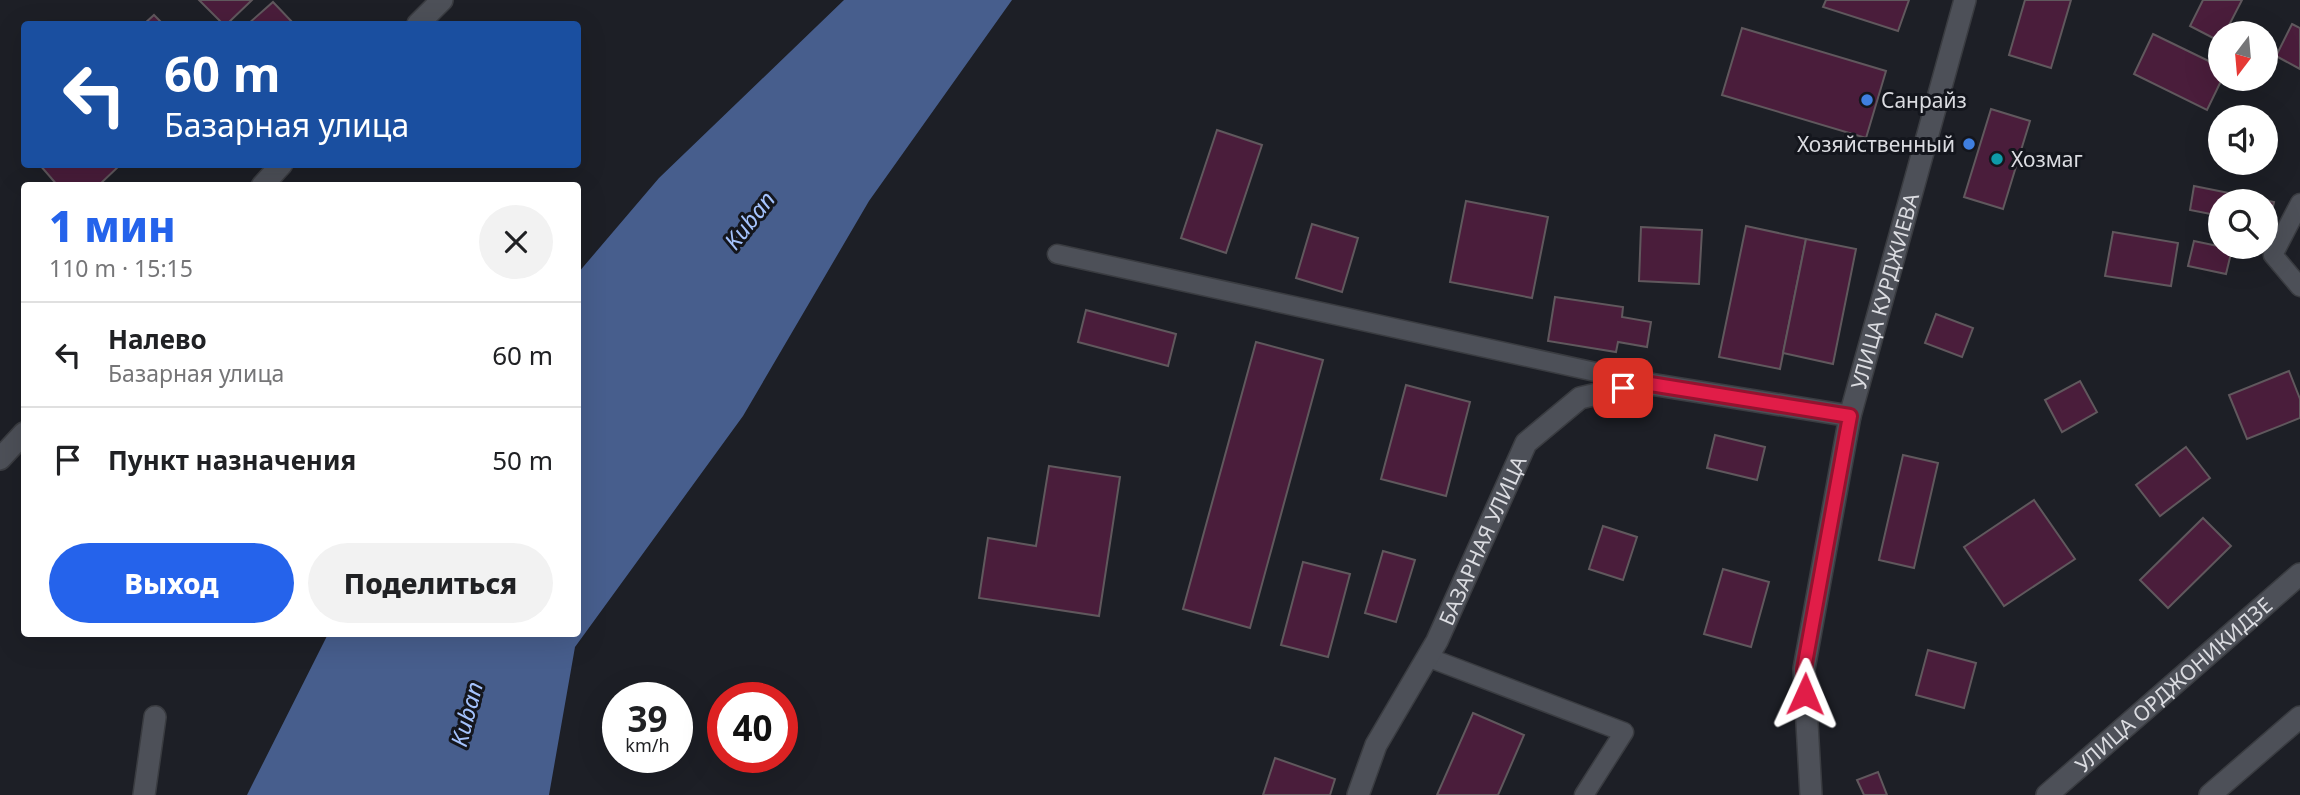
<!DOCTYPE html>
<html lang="ru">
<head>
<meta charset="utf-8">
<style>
  body { margin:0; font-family:"Noto Sans",sans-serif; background:#f2f2f2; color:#202124; height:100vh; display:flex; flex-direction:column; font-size:26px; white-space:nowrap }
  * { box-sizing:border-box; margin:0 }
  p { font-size:23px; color:#757577 }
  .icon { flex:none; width:38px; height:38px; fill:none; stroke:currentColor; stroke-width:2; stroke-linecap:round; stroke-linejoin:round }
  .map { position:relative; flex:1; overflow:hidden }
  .panel { position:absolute; left:21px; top:182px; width:560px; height:455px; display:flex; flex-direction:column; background:#fff; border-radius:7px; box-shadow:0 7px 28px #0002 }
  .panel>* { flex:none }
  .top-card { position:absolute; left:21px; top:21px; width:560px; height:147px; border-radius:7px; box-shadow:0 7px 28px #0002; background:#1a4fa0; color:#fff; overflow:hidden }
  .needle { width:46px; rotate:196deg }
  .buttons { position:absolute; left:2208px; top:21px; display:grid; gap:14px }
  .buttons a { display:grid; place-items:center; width:70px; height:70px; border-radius:50%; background:#fff; box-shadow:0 7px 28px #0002; font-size:35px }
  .speed { position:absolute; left:602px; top:682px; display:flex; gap:14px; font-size:35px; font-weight:700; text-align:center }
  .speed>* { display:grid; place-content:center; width:91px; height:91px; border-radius:50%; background:#fff; box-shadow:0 7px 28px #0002; line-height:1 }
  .speed small { font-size:18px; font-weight:400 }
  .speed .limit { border:10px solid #d22; background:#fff; color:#111 }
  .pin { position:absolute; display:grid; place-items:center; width:60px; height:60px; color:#fff; margin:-30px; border-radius:14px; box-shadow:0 4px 10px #0006 }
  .me { position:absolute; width:77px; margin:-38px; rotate:1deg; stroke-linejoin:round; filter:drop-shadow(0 0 5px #0008) }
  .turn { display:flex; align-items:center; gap:24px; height:147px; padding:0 28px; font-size:32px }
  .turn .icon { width:91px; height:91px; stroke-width:2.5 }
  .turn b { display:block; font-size:49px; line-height:60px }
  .round { display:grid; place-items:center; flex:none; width:74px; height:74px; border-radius:37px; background:#f2f2f2 }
  .summary { display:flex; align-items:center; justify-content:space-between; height:119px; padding:0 28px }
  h1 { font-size:42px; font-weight:800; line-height:52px; color:#2563eb }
  .button { display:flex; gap:14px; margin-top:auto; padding:14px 28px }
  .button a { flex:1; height:80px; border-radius:42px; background:#2563eb; color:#fff; font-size:28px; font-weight:800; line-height:80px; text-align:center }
  .button a+a { background:#f2f2f2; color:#202124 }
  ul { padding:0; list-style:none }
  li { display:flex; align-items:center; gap:21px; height:105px; padding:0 28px; border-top:2px solid #e0e0e0 }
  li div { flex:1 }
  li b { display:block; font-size:26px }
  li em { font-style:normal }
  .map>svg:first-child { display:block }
  .water { fill:#475e8d }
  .building { fill:#4a1d3b; stroke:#60585d; stroke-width:2 }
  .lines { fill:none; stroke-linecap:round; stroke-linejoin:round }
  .lane-casing { stroke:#3a3c41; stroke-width:21 }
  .street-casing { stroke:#3a3c41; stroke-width:24 }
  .secondary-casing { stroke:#3a3c41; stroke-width:24 }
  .lane { stroke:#4d5058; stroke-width:18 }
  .street { stroke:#4d5058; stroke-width:21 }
  .secondary { stroke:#4d5058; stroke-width:21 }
  .route-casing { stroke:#92132f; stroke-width:18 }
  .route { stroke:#e11d48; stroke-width:12 }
  .shop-dot { fill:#3f7fe0; stroke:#14161d; stroke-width:2.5 }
  .culture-dot { fill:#0f9aa8; stroke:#14161d; stroke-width:2.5 }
  .labels { text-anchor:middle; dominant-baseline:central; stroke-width:6; stroke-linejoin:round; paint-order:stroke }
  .poi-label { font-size:21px; fill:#dbdce1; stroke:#14161d; text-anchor:start }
  .street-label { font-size:21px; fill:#dbdce1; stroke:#14161d }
  .water-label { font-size:23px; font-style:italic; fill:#a5c3fd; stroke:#14161d }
</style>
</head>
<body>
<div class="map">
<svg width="2300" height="795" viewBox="0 0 2300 795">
  <rect width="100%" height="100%" fill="#1d1f26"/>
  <path class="water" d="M844 0H1012L869 201 743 416 575 647 549 795H247L328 634H578V273L659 178Z"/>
  <g class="building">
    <path d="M199 0H252L227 24H223Z"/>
    <path d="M1826 0H1909L1898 31 1823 7Z"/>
    <path d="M2025 0H2071L2051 68 2009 55Z"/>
    <path d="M2203 0H2242L2225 33H2221V42L2190 26Z"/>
    <path d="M273 2 294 24H248Z"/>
    <path d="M154 15 163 24H144Z"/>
    <path d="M2292 24 2300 28V69L2276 56Z"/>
    <path d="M1742 28 1886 71 1866 138 1722 95Z"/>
    <path d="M2153 34 2221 67 2222 79 2207 110 2134 74Z"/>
    <path d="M1991 109 2030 121 2003 209 1964 197Z"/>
    <path d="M1217 130 1262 145 1226 253 1181 238Z"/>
    <path d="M39 164H119L120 165 98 186H58Z"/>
    <path d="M2194 186 2274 202 2269 225H2266V201H2221V216L2190 210Z"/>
    <path d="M1466 201 1548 217 1532 298 1450 282Z"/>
    <path d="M1312 224 1358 238 1342 292 1296 278Z"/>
    <path d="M1746 226 1806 239 1780 369 1719 357Z"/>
    <path d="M1641 227 1702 230 1699 284 1639 281Z"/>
    <path d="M2113 232 2178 243 2171 286 2105 276Z"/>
    <path d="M1806 239 1856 249 1833 364 1783 353Z"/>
    <path d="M2194 241 2232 249 2226 274 2188 266Z"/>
    <path d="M1555 297 1623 307 1622 317 1651 322 1647 347 1618 342 1616 352 1548 341Z"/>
    <path d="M1086 310 1176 334 1168 366 1078 342Z"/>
    <path d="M1936 314 1973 328 1962 357 1925 343Z"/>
    <path d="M1256 342 1323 360 1250 628 1183 609Z"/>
    <path d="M2289 371 2300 399V418L2247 439 2229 395Z"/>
    <path d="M2080 381 2097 412 2062 432 2045 400Z"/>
    <path d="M1406 385 1470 402 1446 496 1381 479Z"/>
    <path d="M1715 435 1765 447 1757 480 1707 468Z"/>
    <path d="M2186 447 2210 478 2160 516 2136 485Z"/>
    <path d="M1903 455 1938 463 1914 568 1879 560Z"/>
    <path d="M1049 466 1120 477 1099 616 979 598 988 538 1036 546Z"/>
    <path d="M2034 500 2075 559 2004 606 1964 547Z"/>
    <path d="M2203 518 2231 546 2168 608 2140 580Z"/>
    <path d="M1603 526 1637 537 1623 580 1589 569Z"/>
    <path d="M1383 551 1415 560 1396 622 1365 613Z"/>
    <path d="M1303 562 1350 574 1328 657 1281 645Z"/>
    <path d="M1723 569 1769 582 1751 647 1704 634Z"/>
    <path d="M1928 650 1976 663 1964 708 1916 695Z"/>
    <path d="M1473 713 1524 735 1498 795H1437Z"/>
    <path d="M1275 758 1335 779 1330 795H1263Z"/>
    <path d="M1878 772 1887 795H1864L1857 780Z"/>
  </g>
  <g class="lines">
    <defs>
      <g id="lane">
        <path d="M2300 203 2273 255 2300 287"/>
        <path d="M1057 254 1641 382"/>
        <path d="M1427 657 1624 732 1584 795"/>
      </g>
      <g id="street">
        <path d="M144 795 155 717"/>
        <path id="s1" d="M1358 795 1376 745 1437 641 1526 443 1580 398 1644 383 1850 416"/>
        <path id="s2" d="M2047 795 2300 574"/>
        <path d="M2210 795 2300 717"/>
      </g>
      <g id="secondary">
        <path d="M418 24 442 0"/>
        <path d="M262 186 282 164"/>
        <path d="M0 459 24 433"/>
        <path id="s3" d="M1811 795 1804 669 1850 416 1965 0"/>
      </g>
    </defs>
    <use href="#lane" class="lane-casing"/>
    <use href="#street" class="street-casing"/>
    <use href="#secondary" class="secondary-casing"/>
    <use href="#lane" class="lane"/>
    <use href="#street" class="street"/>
    <use href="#secondary" class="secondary"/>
  </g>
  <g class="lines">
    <defs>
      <path id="route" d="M1623 388 1644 383 1850 416 1804 669 1805 694"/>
    </defs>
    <use href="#route" class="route-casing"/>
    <use href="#route" class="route"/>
  </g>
  <g class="shop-dot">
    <circle cx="1867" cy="100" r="7"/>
    <circle cx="1969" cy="144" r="7"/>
  </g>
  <circle class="culture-dot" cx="1997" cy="159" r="7"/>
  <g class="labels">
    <g class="poi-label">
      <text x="1881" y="100">Санрайз</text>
      <text x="1955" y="144" text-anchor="end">Хозяйственный</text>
      <text x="2011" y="159">Хозмаг</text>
    </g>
    <g class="street-label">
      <text stroke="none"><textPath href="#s3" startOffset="513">УЛИЦА КУРДЖИЕВА</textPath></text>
      <text stroke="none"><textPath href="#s1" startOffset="284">БАЗАРНАЯ УЛИЦА</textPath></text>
      <text stroke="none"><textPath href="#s2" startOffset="168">УЛИЦА ОРДЖОНИКИДЗЕ</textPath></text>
    </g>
    <g class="water-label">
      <text transform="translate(749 220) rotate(-52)">Kuban</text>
      <text transform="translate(466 714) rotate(-75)">Kuban</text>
    </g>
  </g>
</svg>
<div class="buttons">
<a><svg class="needle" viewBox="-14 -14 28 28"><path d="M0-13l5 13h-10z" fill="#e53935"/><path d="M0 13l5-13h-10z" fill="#757577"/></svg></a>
<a><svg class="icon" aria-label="sound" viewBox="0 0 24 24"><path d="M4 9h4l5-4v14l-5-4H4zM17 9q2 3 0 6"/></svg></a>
<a><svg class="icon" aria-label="search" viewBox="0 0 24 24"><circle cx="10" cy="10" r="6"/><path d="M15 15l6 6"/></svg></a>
</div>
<div class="speed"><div>39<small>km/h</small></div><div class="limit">40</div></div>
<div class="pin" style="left:1623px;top:388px;background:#d93025"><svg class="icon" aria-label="arrive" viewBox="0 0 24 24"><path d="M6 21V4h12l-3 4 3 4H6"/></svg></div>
<svg class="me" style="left:1805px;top:694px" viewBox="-20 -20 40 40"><path d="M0-17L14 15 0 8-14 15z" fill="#e11d48" stroke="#fff" stroke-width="4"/></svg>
<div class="top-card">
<div class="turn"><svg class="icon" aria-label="left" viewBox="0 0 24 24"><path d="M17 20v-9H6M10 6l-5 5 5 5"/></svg><div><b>60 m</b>Базарная улица</div></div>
</div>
<section class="panel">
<div class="summary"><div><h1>1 мин</h1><p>110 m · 15:15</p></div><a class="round"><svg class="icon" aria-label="close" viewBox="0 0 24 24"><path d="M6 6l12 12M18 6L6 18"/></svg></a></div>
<ul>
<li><svg class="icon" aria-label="left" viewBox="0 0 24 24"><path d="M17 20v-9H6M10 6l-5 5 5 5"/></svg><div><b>Налево</b><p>Базарная улица</p></div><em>60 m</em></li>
<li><svg class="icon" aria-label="arrive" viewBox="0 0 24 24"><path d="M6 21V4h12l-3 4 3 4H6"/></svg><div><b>Пункт назначения</b></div><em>50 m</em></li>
</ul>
<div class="button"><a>Выход</a><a>Поделиться</a></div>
</section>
</div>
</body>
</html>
